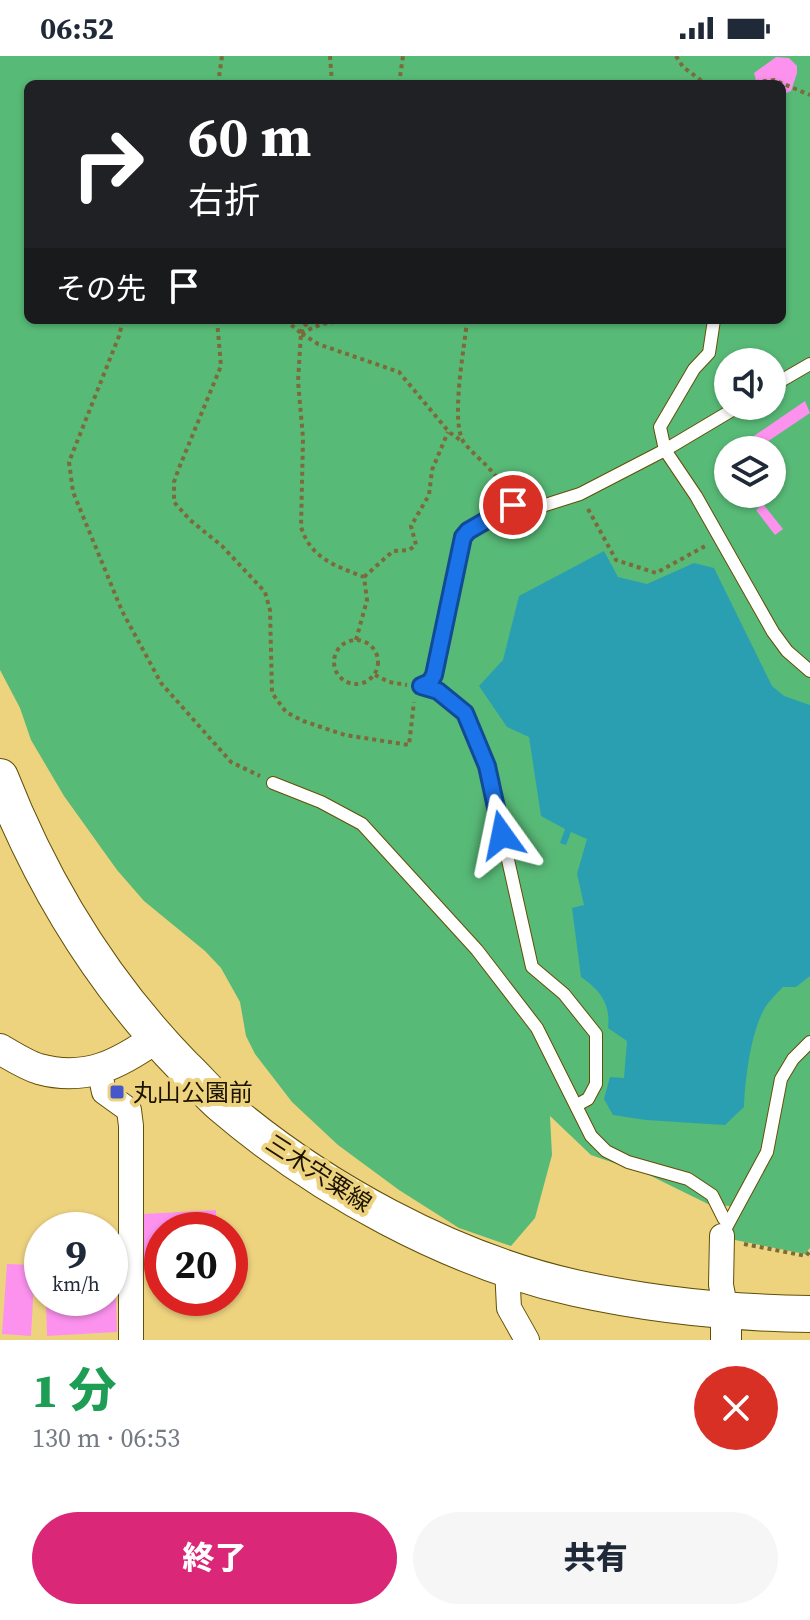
<!DOCTYPE html>
<html lang="ja">
<head>
<meta charset="utf-8">
<style>
  body { margin:0; font-family:"Source Serif 4","Noto Sans JP",serif; background:#f6f6f7; color:#1f2937; height:100vh; display:flex; flex-direction:column; font-size:30px; white-space:nowrap }
  * { box-sizing:border-box; margin:0 }
  p { font-size:26px; color:#747a83 }
  .icon { flex:none; width:44px; height:44px; fill:none; stroke:currentColor; stroke-width:2; stroke-linecap:round; stroke-linejoin:round }
  .map { position:relative; height:1284px; overflow:hidden }
  .side { display:flex; flex-direction:column; background:#fff; flex:1 }
  .side>* { flex:none }
  .hud { position:absolute; left:24px; top:24px; width:762px; height:244px; border-radius:12px; box-shadow:0 2px 6px #0004; background:#202124; color:#fff; overflow:hidden }
  .controls { position:absolute; left:714px; top:292px; display:grid; gap:16px }
  .controls a { display:grid; place-items:center; width:72px; height:72px; border-radius:50%; background:#fff; box-shadow:0 2px 6px #0004; font-size:40px }
  .speed { position:absolute; left:24px; top:1156px; display:flex; gap:16px; font-size:40px; font-weight:700; text-align:center }
  .speed>* { display:grid; place-content:center; width:104px; height:104px; border-radius:50%; background:#fff; box-shadow:0 2px 6px #0004; line-height:1 }
  .speed small { font-size:20px; font-weight:400 }
  .speed .limit { border:12px solid #d22; background:#fff; color:#111 }
  .pin { position:absolute; display:grid; place-items:center; width:68px; height:68px; color:#fff; margin:-34px; border:4px solid #fff; border-radius:50%; box-shadow:0 2px 8px #0007 }
  .me { position:absolute; width:88px; margin:-44px; rotate:348deg; stroke-linejoin:round; filter:drop-shadow(0 0 6px #0008) }
  .turn { display:flex; align-items:center; gap:28px; height:168px; padding:0 32px; font-size:36px }
  .turn .icon { width:104px; height:104px; stroke-width:2.5 }
  .turn b { display:block; font-size:56px; line-height:68px }
  .then { display:flex; align-items:center; height:76px; padding:0 32px; background:#0003; gap:16px; font-size:30px }
  .round { display:grid; place-items:center; flex:none; width:84px; height:84px; border-radius:42px; background:#f6f6f7 }
  .overview { display:flex; align-items:center; justify-content:space-between; height:136px; padding:0 32px }
  h1 { font-size:48px; font-weight:800; line-height:60px; color:#1e9e55 }
  .button { display:flex; gap:16px; margin-top:auto; padding:16px 32px }
  .button a { flex:1; height:92px; border-radius:48px; background:#db2777; color:#fff; font-size:32px; font-weight:800; line-height:92px; text-align:center }
  .button a+a { background:#f6f6f7; color:#1f2937 }
  .status { display:flex; justify-content:space-between; align-items:center; height:56px; padding:0 40px; background:#fff; direction:ltr }
  .status svg { height:22px; fill:currentColor }
  .map>svg:first-child { display:block }
  .green { fill:#58ba77; fill-rule:evenodd }
  .water { fill:#2b9fb2 }
  .building { fill:#fc92ee }
  .lines { fill:none; stroke-linecap:round; stroke-linejoin:round }
  .service-casing { stroke:#624f06; stroke-width:14 }
  .minor-casing { stroke:#624f06; stroke-width:26 }
  .tertiary-casing { stroke:#624f06; stroke-width:32 }
  .primary-casing { stroke:#624f06; stroke-width:38 }
  .path { stroke:#7c6b3a; stroke-width:4; stroke-dasharray:4 4; stroke-linecap:butt }
  .service { stroke:#fff; stroke-width:12 }
  .minor { stroke:#fff; stroke-width:24 }
  .tertiary { stroke:#fff; stroke-width:30 }
  .primary { stroke:#fff; stroke-width:36 }
  .route-casing { stroke:#114b97; stroke-width:20 }
  .route { stroke:#1a73e8; stroke-width:14 }
  .poi-dot { fill:#4557cb; stroke:#eed37f; stroke-width:3 }
  .labels { text-anchor:middle; dominant-baseline:central; stroke-width:8; stroke-linejoin:round; paint-order:stroke }
  .poi-label { font-size:24px; fill:#1b1300; stroke:#eed37f; text-anchor:start }
  .street-label { font-size:24px; fill:#1b1300; stroke:#eed37f }
</style>
</head>
<body>
<div class="status"><b>06:52</b><svg viewBox="0 0 49 12"><path d="M0 12V9h3v3zM5 12V6h3v6zM10 12V3h3v9zM15 12V0h3v12zM26 1h20v11H26zM47 4h2v5h-2z"/></svg></div>
<div class="map">
<svg width="810" height="1284" viewBox="0 0 810 1284">
  <rect width="100%" height="100%" fill="#eed37f"/>
  <path class="green" d="M0 0H810V1192L805 1198 725 1182 738 1153 729 1150 708 1148 649 1119 591 1099 550 1060 552 1099 535 1162 511 1190 459 1172 399 1134 338 1089 292 1046 255 998 246 980 240 946 221 912 205 895 144 845 117 814 64 740 31 684 20 652 0 614ZM28 28H782V264H28ZM728 306H772V350H728ZM728 394H772V438H728Z"/>
  <path class="water" d="M604 495 618 521 647 528 694 507 714 512 772 630 784 640 810 649V920L796 931H783C777 937 771 943 766 950 751 974 745 1023 744 1051L725 1069 646 1064 613 1059 604 1043 610 1021 624 1022 627 985 608 972C611 948 600 934 581 921L572 852 584 849 577 818 587 783 571 776 566 789 560 787 565 773 541 760 529 681 507 671 479 630 503 604 519 540Z"/>
  <g class="building">
    <path d="M776 1 789 2 797 10V17L791 35 782 39V28H757L754 17Z"/>
    <path d="M805 345 810 357 755 394H751L745 386Z"/>
    <path d="M745 438H755L760 446 752 450Z"/>
    <path d="M763 448 783 473 775 479 756 454Z"/>
    <path d="M216 1154V1174H162V1209L144 1210 143 1158Z"/>
    <rect x="110" y="1184" width="5" height="35"/>
    <path d="M7 1208 35 1209 31 1280 2 1278Z"/>
    <path d="M116 1242 117 1276 47 1280 46 1246Z"/>
  </g>
  <g class="lines">
    <defs>
      <g id="service">
        <path d="M714 264 709 297 694 313 660 371 665 394 696 440 773 576 787 595 810 615"/>
        <path d="M772 330 810 308"/>
        <path d="M421 630 438 635 465 657 487 710 532 911 564 938 596 978V1028L588 1043 577 1049"/>
        <path d="M421 630 430 626 434 619 459 488 468 475 513 449 539 451 580 438 665 394 739 350"/>
        <path d="M273 727 321 746 362 768 477 894 537 972 591 1080 606 1095 628 1106 688 1123 712 1139 724 1163 729 1164"/>
        <path d="M727 1170 767 1096 781 1023 793 1003 810 986"/>
      </g>
      <g id="minor">
        <path d="M99 1013 104 1036 129 1054 131 1070V1284"/>
        <path d="M722 1180 721 1229 726 1254"/>
        <path d="M507 1212 509 1252 527 1284"/>
      </g>
      <g id="tertiary">
        <path d="M0 993C12 1000 26 1009 39 1013 86 1026 119 1008 156 982"/>
        <path d="M726 1284V1254"/>
      </g>
      <path id="primary" d="M0 721C42 828 103 928 184 1011 197 1023 209 1038 222 1049 319 1132 450 1204 575 1232 652 1249 732 1257 810 1258"/>
    </defs>
    <use href="#service" class="service-casing"/>
    <use href="#minor" class="minor-casing"/>
    <use href="#tertiary" class="tertiary-casing"/>
    <use href="#primary" class="primary-casing"/>
    <g class="path">
      <path d="M330 0 332 28"/>
      <path d="M676 0 683 11 706 28"/>
      <path d="M218 28 222 0"/>
      <path d="M399 28 403 0"/>
      <path d="M739 28 774 24 810 39"/>
      <path d="M123 264 119 280 69 406 73 436 122 555 161 627 231 706 260 720"/>
      <path d="M217 264 221 310 179 412 174 426V446L190 464 222 490 265 536 270 554 272 637 286 656 303 665 345 679 409 689 414 646"/>
      <path d="M285 264 301 277"/>
      <path d="M467 264C465 290 449 369 465 388 482 407 492 411 506 436"/>
      <path d="M301 277 322 268 348 264"/>
      <path d="M301 277 302 272 311 264"/>
      <path d="M588 453 616 504 656 517 707 489"/>
      <path d="M364 521 393 495 409 494 416 489 411 470 429 439 432 414 448 376"/>
      <circle cx="356" cy="606" r="22"/>
      <path d="M356 584 367 544 364 521C336 510 311 503 301 471L303 382 298 325 301 277 318 288 399 316 449 376 463 386"/>
      <path d="M375 619 389 626 407 629"/>
      <path d="M744 1188 806 1200 810 1195"/>
    </g>
    <use href="#service" class="service"/>
    <use href="#minor" class="minor"/>
    <use href="#tertiary" class="tertiary"/>
    <use href="#primary" class="primary"/>
  </g>
  <g class="lines">
    <defs>
      <path id="route" d="M502 779 487 710 465 657 438 635 421 630 430 626 434 619 463 481 468 475 513 449"/>
    </defs>
    <use href="#route" class="route-casing"/>
    <use href="#route" class="route"/>
  </g>
  <rect class="poi-dot" x="109" y="1028" width="16" height="16" rx="4"/>
  <g class="labels">
    <g class="poi-label">
      <text x="133" y="1036">丸山公園前</text>
    </g>
    <g class="street-label">
      <text transform="translate(319 1117) rotate(33)">三木宍粟線</text>
    </g>
  </g>
</svg>
<div class="controls">
<a><svg class="icon" aria-label="sound" viewBox="0 0 24 24"><path d="M4 9h4l5-4v14l-5-4H4zM17 9q2 3 0 6"/></svg></a>
<a><svg class="icon" aria-label="layers" viewBox="0 0 24 24"><path d="M12 4l9 5-9 5-9-5zM3 14l9 5 9-5"/></svg></a>
</div>
<div class="speed"><div>9<small>km/h</small></div><div class="limit">20</div></div>
<div class="pin" style="left:513px;top:449px;background:#d93025"><svg class="icon" aria-label="arrive" viewBox="0 0 24 24"><path d="M6 21V4h12l-3 4 3 4H6"/></svg></div>
<svg class="me" style="left:502px;top:779px" viewBox="-20 -20 40 40"><path d="M0-17L14 15 0 8-14 15z" fill="#1a73e8" stroke="#fff" stroke-width="4"/></svg>
<div class="hud">
<div class="turn"><svg class="icon" aria-label="right" viewBox="0 0 24 24"><path d="M7 20v-9h11M14 6l5 5-5 5"/></svg><div><b>60 m</b>右折</div></div>
<div class="then">その先<svg class="icon" aria-label="arrive" viewBox="0 0 24 24"><path d="M6 21V4h12l-3 4 3 4H6"/></svg></div>
</div>
</div>
<section class="side">
<div class="overview"><div><h1>1 分</h1><p>130 m · 06:53</p></div><a class="round" style="background:#d93025;color:#fff"><svg class="icon" aria-label="close" viewBox="0 0 24 24"><path d="M6 6l12 12M18 6L6 18"/></svg></a></div>
<div class="button"><a>終了</a><a>共有</a></div>
</section>
</body>
</html>
